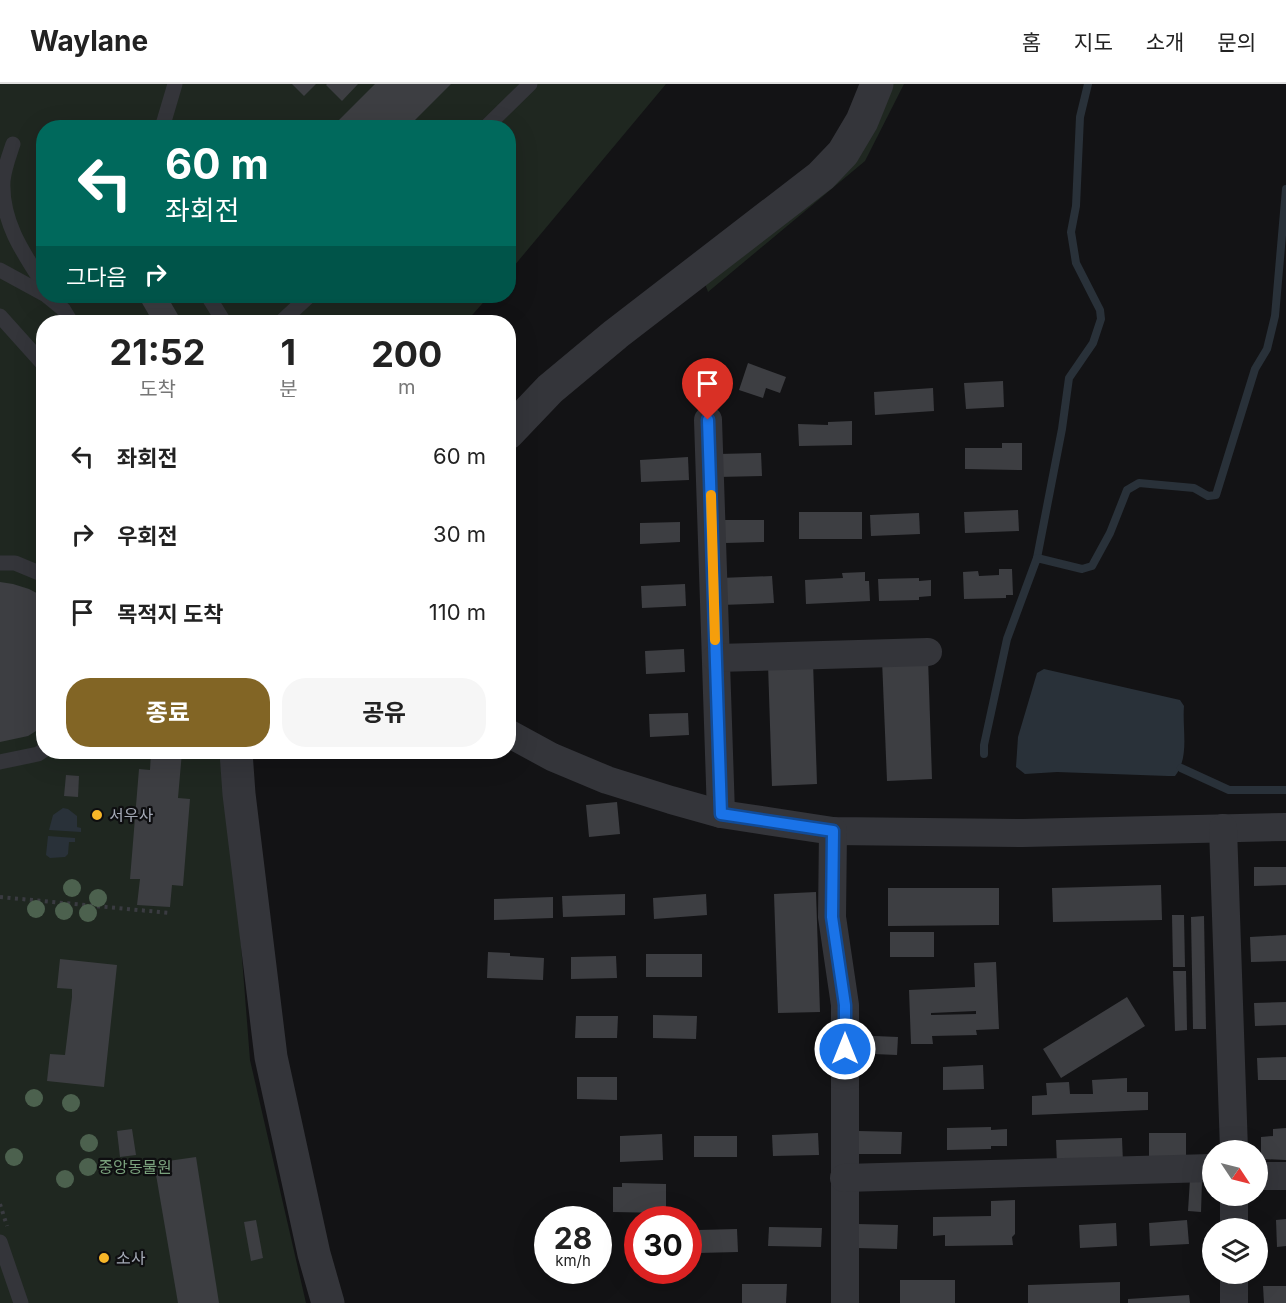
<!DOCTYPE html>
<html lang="ko">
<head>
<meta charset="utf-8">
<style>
  body { margin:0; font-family:Inter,"Noto Sans KR",sans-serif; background:#f6f6f6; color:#222; height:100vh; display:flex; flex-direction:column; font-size:22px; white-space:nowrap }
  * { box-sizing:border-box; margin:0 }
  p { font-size:20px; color:#767676 }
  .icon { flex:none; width:33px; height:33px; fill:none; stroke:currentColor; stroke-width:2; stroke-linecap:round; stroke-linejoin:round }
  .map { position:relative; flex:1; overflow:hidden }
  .details { position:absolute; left:36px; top:231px; width:480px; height:444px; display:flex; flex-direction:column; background:#fff; border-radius:24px; box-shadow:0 6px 24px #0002 }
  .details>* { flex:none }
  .hud { position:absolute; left:36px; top:36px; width:480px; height:183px; border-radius:24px; box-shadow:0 6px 24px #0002; background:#00695c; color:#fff; overflow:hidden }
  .needle { width:39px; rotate:125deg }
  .buttons { position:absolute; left:1202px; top:1056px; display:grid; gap:12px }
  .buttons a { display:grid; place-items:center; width:66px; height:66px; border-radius:50%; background:#fff; box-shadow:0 6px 24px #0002; font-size:30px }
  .speed { position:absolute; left:534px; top:1122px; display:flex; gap:12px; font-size:30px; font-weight:700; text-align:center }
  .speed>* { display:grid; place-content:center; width:78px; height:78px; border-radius:50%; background:#fff; box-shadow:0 6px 24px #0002; line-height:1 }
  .speed small { font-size:15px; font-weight:400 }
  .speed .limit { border:9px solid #d22; background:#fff; color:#111 }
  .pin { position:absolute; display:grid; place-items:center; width:51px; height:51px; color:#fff; margin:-62px -26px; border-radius:50% 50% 50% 0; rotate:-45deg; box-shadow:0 0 6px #0007 }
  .pin .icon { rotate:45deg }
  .me { position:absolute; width:66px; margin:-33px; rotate:0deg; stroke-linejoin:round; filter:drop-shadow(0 0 4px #0008) }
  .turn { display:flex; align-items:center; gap:21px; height:126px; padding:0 30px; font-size:27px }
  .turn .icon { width:78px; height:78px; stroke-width:2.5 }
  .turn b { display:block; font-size:42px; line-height:51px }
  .then { display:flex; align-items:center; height:57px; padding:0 30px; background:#0003; gap:12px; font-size:22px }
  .eta { display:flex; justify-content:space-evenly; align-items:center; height:102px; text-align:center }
  .eta b { font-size:36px; font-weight:700; line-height:42px }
  .button { display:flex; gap:12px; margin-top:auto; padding:12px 30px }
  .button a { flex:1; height:69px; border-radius:24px; background:#826525; color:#fff; font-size:24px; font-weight:700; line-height:69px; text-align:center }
  .button a+a { background:#f6f6f6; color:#222 }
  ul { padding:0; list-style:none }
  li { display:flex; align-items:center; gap:18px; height:78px; padding:0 30px }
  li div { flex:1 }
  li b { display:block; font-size:22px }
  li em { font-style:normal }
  header { display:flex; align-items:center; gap:36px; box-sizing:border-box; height:84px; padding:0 30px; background:#fff; border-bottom:2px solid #e0e0e0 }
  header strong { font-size:28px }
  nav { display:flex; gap:33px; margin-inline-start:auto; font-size:21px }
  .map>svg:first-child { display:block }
  .green { fill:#1f2720 }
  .water { fill:#293139 }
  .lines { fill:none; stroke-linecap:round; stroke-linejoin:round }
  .stream { stroke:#293139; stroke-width:8 }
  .building { fill:#3d3e42; fill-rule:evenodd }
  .path { stroke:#3a3b41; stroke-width:4; stroke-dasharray:3 4.5; stroke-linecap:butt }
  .service { stroke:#34353a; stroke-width:15 }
  .minor { stroke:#34353a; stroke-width:28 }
  .tertiary { stroke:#34353a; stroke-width:33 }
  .tree { fill:#4c614e }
  .route-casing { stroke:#114b97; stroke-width:15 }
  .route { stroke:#1a73e8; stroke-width:10 }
  .slow { stroke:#f59e0b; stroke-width:10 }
  .poi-dot { fill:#f7b628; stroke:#0e0e10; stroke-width:2 }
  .labels { text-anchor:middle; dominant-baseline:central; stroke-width:4.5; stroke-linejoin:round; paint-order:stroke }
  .poi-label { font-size:16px; fill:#a4a9b6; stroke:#0e0e10; text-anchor:start }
  .park-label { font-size:16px; fill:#7aa17d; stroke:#0e0e10 }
</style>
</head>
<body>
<header>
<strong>Waylane</strong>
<nav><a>홈</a><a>지도</a><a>소개</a><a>문의</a></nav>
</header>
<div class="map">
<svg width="1286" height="1219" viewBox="0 0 1286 1219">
  <rect width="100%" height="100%" fill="#131315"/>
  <g class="green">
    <path d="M0 0H666L509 188 508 44H44V212H489L466 238H44V668H226L250 976 306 1219H0Z"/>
    <path d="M888 0H904L865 77 708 208 703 194Z"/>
  </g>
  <g class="water">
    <path d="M1044 585 1180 616 1184 622C1182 645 1190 673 1175 692H1168L1057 688 1025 690 1016 683 1018 653 1037 589Z"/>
    <path d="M63 724 68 725 77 732V743L81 744V748L49 746 53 731Z"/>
    <path d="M48 752 75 754V758H69L68 770 65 773 50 774 46 771Z"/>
  </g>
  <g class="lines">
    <g class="stream">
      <path d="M1037 474 1062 345 1069 294 1093 259 1101 235 1100 226 1076 179 1071 148 1076 122 1080 33 1088 0"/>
      <path d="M984 670V661L1007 555 1037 474 1082 485 1092 482 1110 449 1127 406 1139 399 1194 404 1208 412 1216 411 1255 285 1267 265 1275 232 1286 105"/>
      <path d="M1181 684 1229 706H1286"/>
    </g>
  </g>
  <g class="building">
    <path d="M292 0H316L304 12Z"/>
    <path d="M327 0H358L342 17 326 1Z"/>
    <path d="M375 0H451L407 44H331Z"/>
    <path d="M138 212H167L182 238H153Z"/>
    <path d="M748 279 786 293 780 309 766 304 763 314 739 306Z"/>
    <path d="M1003 297 1004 323 966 325 964 299Z"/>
    <path d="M933 304 934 327 875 331 874 308Z"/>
    <path d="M852 337V361L799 362 798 340 828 341V338Z"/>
    <path d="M1002 359H1022V386L965 385V364H1002Z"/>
    <path d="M761 369 762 392 718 393V370Z"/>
    <path d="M688 373 689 396 641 398 640 376Z"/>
    <path d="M1018 426 1019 447 965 449 964 428Z"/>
    <rect x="799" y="428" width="63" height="27"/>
    <path d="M919 429 920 450 871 452 870 431Z"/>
    <path d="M724 436H764V458L725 459Z"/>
    <path d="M680 438V458L640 460V439Z"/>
    <path d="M999 485H1012L1013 511H1006V514L964 515 963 488 978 487 979 492 999 491Z"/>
    <path d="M865 488V497H869L870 517 806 520 805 496 843 494 842 489Z"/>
    <path d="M772 492 774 519 721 521 720 494Z"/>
    <path d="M919 494V497L931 496V512L919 513V516L879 517 878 495Z"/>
    <path d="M0 498 13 500 29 505 44 513V642L28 652 0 658Z"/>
    <path d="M685 500 686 522 642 524 641 502Z"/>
    <path d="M684 565 685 588 646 590 645 567Z"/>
    <path d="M928 574 932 695 887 697 882 576Z"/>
    <path d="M813 578 817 700 772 702 768 580Z"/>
    <path d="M688 629 689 651 650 653 649 630Z"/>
    <path d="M151 668H182L178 714 190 715 183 802 172 801 170 823 137 821 140 795H130L139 685 150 686Z"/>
    <path d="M66 691 79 692 78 713 64 712Z"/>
    <path d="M617 718 620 750 589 753 586 721Z"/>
    <path d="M1254 783H1286V801L1254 802Z"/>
    <path d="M1161 801 1162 836 1053 838 1052 804Z"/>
    <path d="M888 804H999V841L888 842Z"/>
    <path d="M816 808 820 928 778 929 774 810Z"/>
    <path d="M625 810V831L563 833 562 812Z"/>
    <path d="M706 810 707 831 654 835 653 814Z"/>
    <path d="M553 813V834L494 836V815Z"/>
    <path d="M1172 831H1184L1185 883H1173Z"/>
    <path d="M1204 832 1206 945H1193L1191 833Z"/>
    <rect x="890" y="848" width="44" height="25"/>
    <path d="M1286 851V877L1251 878 1250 853Z"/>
    <path d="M488 868 510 869V872L544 874 543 896 487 894Z"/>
    <rect x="646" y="870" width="56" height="23"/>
    <path d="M616 872 617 894 571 895V873Z"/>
    <path d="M60 875 117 881 104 1003 47 997 50 970 65 971 72 913V905L57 904Z"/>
    <path d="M996 878 999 945 976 946 977 951 932 952 933 960H911L909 906 975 903 974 879ZM976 927V930L931 931V929Z"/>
    <path d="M1173 887H1186L1187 946 1175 947Z"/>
    <path d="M1127 913 1145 942 1061 994 1043 965Z"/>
    <path d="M1286 918V941L1255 942 1254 919Z"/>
    <path d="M653 931 697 932 696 955 653 954Z"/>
    <path d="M576 932H618L617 954H575Z"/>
    <path d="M851 951 898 953 897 971 850 969Z"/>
    <path d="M1286 973V996H1258L1257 974Z"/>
    <path d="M983 981 984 1005 943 1006V983Z"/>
    <path d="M577 993H617V1016L577 1015Z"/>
    <path d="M1127 994V1008H1148V1026L1032 1031V1012L1047 1011 1046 999 1069 998 1070 1010H1093L1092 996Z"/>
    <path d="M991 1043V1046L1007 1045V1062H991V1065L947 1066V1044Z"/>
    <path d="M1286 1044V1076L1261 1075V1053L1273 1052V1045Z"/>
    <path d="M132 1045 136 1071 120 1073 117 1047Z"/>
    <path d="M858 1047 902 1048 901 1070H858Z"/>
    <path d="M818 1049 819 1071 773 1072 772 1051Z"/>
    <path d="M1149 1049H1186V1073L1149 1074Z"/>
    <path d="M662 1050 663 1076 620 1078V1052Z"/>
    <rect x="694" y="1052" width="43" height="21"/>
    <path d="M1122 1054 1123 1079 1057 1081 1056 1056Z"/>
    <path d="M196 1073 219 1219H178L154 1079Z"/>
    <path d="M1190 1095 1202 1096 1201 1128 1188 1127Z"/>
    <path d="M622 1099 666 1100V1129L613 1128V1103H622Z"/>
    <path d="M1015 1116V1150L1012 1153 1013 1161 945 1162V1151L933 1152V1133L991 1132V1117Z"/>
    <path d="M1286 1135V1162L1277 1163 1276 1136Z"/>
    <path d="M256 1136 263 1174 251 1177 244 1138Z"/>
    <path d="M1187 1136 1189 1160 1150 1162 1149 1139Z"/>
    <path d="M1116 1139 1117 1162 1080 1164 1079 1141Z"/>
    <path d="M857 1140 898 1141 897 1165 856 1164Z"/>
    <path d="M769 1143 822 1144 821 1163 768 1162Z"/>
    <path d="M737 1145 738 1168 698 1169V1146Z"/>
    <rect x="900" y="1196" width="55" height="23"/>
    <path d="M1120 1198V1219H1028V1201Z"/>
    <path d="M742 1200H787L786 1219H742Z"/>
    <path d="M1263 1202H1286V1219H1264Z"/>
    <path d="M1189 1211 1190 1219H1128V1215Z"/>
  </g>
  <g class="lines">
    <g class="path">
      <path d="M0 813 170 829"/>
      <path d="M0 1120 7 1142"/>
    </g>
    <g class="service">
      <path d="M162 44 175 0"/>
      <path d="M485 44 530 0"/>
      <path d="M13 60C9 72 4 85 3 97 1 137 23 169 44 201"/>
      <path d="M0 186 44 210"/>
      <path d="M47 212 63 225 71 238"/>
      <path d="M208 212 224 238"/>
      <path d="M0 232 44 281"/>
      <path d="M281 238 309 212"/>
      <path d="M0 479H15L44 491"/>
      <path d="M0 678 38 670 44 666"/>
      <path d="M0 1158 21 1219"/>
    </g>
    <g class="minor">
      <path d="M708 336 721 730"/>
      <path d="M716 574 928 568"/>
      <path d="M508 649 552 673 607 696 671 716 721 730 833 747 1023 749 1286 743"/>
      <path d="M1223 744 1234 1066"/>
      <path d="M833 747 832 833 845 921V1219"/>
      <path d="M1257 1090 1263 1092H1286"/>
      <path d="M844 1094 1212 1084"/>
      <path d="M1234 1144V1112"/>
      <path d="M1234 1219V1190"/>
    </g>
    <g class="tertiary">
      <path d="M508 349 550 305 616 250 821 92 843 69 862 37 877 0"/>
      <path d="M236 668 239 710 271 973 314 1170 328 1219"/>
    </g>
  </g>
  <g class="tree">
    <circle cx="72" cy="804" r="9"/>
    <circle cx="98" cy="814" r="9"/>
    <circle cx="36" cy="825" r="9"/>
    <circle cx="64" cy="827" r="9"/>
    <circle cx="88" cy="829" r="9"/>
    <circle cx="34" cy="1014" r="9"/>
    <circle cx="71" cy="1019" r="9"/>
    <circle cx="89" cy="1059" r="9"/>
    <circle cx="14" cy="1073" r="9"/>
    <circle cx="88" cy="1083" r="9"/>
    <circle cx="65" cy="1095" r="9"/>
  </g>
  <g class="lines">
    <defs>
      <path id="route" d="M708 336 721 730 833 747 832 833 845 921V965"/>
    </defs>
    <use href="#route" class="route-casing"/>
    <use href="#route" class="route"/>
    <path class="slow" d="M711 411 715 556"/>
  </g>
  <g class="poi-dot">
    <circle cx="97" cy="731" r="6"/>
    <circle cx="104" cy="1174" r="6"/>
  </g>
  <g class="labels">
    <g class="poi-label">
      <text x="109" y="731">서우사</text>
      <text x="116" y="1174">소사</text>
    </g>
    <g class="park-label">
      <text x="135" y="1083">중앙동물원</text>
    </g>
  </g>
</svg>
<div class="buttons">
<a><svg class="needle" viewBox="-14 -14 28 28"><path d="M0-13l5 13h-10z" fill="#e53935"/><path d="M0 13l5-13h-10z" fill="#767676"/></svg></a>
<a><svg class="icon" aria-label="layers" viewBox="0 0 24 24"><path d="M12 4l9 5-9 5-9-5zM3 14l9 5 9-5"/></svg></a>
</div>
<div class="speed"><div>28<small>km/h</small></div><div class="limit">30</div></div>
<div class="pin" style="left:708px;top:336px;background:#d93025"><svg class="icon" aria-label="arrive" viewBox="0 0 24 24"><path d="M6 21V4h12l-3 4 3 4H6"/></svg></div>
<svg class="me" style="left:845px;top:965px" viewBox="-20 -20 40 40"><circle r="17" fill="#1a73e8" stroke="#fff" stroke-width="3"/><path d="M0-11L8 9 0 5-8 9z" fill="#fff"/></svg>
<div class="hud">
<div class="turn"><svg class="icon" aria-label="left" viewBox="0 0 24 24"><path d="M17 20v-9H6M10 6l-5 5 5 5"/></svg><div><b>60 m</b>좌회전</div></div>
<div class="then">그다음<svg class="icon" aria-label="right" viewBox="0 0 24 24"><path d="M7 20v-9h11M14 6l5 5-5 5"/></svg></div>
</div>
<section class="details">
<div class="eta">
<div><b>21:52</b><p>도착</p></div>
<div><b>1</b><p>분</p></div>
<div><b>200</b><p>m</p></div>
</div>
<ul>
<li><svg class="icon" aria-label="left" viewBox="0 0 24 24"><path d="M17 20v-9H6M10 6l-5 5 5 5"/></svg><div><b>좌회전</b></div><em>60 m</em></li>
<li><svg class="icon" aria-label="right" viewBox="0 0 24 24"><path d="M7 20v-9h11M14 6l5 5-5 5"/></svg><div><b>우회전</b></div><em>30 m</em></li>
<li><svg class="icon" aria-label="arrive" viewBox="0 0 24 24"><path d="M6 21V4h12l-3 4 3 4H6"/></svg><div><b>목적지 도착</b></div><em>110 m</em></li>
</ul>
<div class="button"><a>종료</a><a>공유</a></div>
</section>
</div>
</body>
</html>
